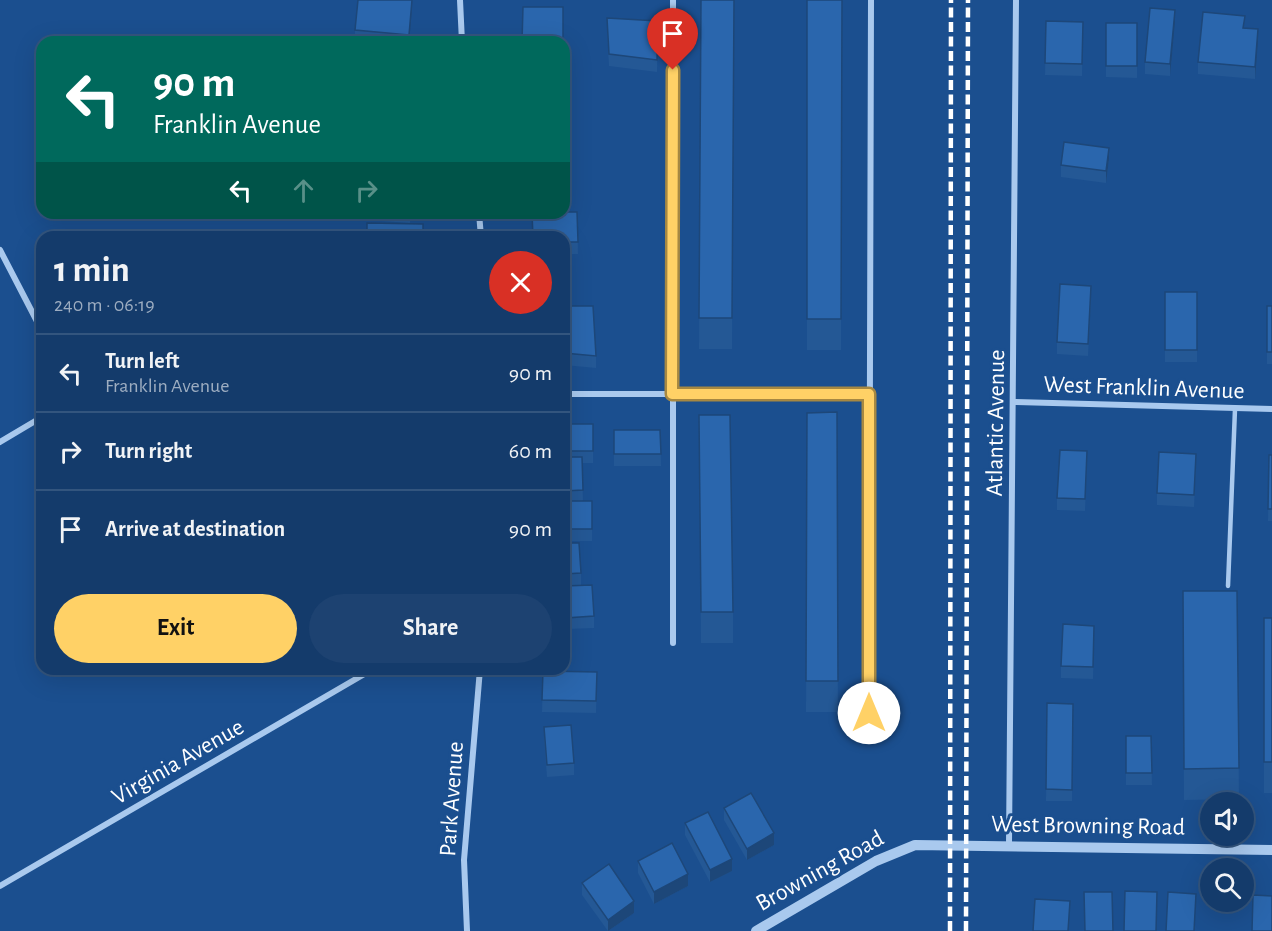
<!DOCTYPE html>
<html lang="en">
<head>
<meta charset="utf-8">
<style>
  body { margin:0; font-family:"Alegreya Sans",sans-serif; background:#1d4271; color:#f1f3f6; height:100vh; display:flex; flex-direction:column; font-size:22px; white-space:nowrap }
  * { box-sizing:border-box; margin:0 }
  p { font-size:20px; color:#9dadc1 }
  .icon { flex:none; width:33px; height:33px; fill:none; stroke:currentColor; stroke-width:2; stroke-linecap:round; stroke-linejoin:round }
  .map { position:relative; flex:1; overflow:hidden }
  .side { position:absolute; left:36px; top:231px; width:534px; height:444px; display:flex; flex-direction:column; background:#143b6b; border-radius:18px; box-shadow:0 6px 24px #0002,0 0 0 2px #33557e }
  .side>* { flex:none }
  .guide { position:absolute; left:36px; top:36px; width:534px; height:183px; border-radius:18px; box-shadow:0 6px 24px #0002,0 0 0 2px #33557e; background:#00695c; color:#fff; overflow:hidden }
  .buttons { position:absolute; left:1200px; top:792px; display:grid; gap:12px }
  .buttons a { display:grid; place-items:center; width:54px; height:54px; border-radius:50%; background:#143b6b; box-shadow:0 6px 24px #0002,0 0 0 2px #33557e; font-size:30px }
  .pin { position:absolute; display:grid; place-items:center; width:51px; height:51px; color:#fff; margin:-62px -26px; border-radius:50% 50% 50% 0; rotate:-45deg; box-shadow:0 0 6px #0007 }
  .pin .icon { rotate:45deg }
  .me { position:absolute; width:66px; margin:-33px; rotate:0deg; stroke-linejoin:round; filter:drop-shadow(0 0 4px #0008) }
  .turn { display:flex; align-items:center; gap:21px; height:126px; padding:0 18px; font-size:27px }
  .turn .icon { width:78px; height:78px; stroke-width:2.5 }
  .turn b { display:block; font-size:42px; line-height:51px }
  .lanes { display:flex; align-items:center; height:57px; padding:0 18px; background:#0003; justify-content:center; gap:30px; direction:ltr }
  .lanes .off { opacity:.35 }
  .round { display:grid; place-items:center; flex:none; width:63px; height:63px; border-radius:32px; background:#1d4271 }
  .overview { display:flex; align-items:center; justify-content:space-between; height:102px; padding:0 18px }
  h1 { font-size:36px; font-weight:700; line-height:45px }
  .button { display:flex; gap:12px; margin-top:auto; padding:12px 18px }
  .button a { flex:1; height:69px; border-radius:36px; background:#ffd166; color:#111; font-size:24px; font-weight:700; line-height:69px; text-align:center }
  .button a+a { background:#1d4271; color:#f1f3f6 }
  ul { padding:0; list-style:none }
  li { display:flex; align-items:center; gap:18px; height:78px; padding:0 18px; border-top:2px solid #33557e }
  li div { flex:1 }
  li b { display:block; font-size:22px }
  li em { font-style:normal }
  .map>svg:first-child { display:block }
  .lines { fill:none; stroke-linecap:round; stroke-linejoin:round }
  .service { stroke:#a9c9ee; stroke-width:4.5 }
  .minor { stroke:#a9c9ee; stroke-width:6 }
  .tertiary { stroke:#a9c9ee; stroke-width:10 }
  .rail { stroke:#fff; stroke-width:4.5; stroke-dasharray:10 4.5; stroke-linecap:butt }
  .wall { fill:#245895 }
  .shaded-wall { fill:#1d4779 }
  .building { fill:#2a66ad; stroke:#1d4779; stroke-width:1.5 }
  .route-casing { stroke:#a68842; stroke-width:15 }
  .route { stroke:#ffd166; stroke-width:10 }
  .labels { text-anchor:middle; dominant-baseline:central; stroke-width:6; stroke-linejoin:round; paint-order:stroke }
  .street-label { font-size:24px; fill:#fff; stroke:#1b4f8f }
</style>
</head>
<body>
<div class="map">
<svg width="1272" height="931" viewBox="0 0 1272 931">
  <rect width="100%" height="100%" fill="#1b4f8f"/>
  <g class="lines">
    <path class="service" d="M1228 586 1235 409"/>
    <g class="minor">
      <path d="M460 0 462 42"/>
      <path d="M673 0V643"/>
      <path d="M479 213 481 237"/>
      <path d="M0 250 42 331"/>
      <path d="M564 394H869"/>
      <path d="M1014 402 1272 409"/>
      <path d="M0 442 42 417"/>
      <path d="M869 713 871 0"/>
      <path d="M1009 845 1016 0"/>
      <path d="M0 886 373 669"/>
      <path d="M467 931 464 860 480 669"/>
    </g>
    <path class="tertiary" d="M756 931 876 861 915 845 1272 850"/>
    <g class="rail">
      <path d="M950 931 951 0"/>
      <path d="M966 931 968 0"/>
    </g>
  </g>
  <g class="wall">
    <path d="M701 0H734L732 349H699Z"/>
    <path d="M807 0H842L841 350H807Z"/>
    <path d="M412 9 409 42H355V30Z"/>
    <path d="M658 21 657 72 609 66 607 29Z"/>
    <path d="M1046 21 1083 22 1082 76 1045 75Z"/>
    <path d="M1175 22 1170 76 1145 74V62Z"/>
    <path d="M1106 23H1137V78L1106 77Z"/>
    <path d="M1245 28 1258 41 1255 79 1198 74V62Z"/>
    <path d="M568 123V167H564V124Z"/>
    <path d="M1109 159 1106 183 1061 177V165Z"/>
    <path d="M564 173H569L570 212H577L578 254H564V237L532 213H528H564Z"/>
    <path d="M366 213H411L410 223 366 220Z"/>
    <rect x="1165" y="292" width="32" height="70"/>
    <path d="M1091 298 1088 356 1057 354V342Z"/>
    <path d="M564 306 596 356V368L564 365Z"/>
    <rect x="1267" y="306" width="5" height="58"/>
    <path d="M837 412 838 712H806L807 413Z"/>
    <path d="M699 415 733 612V643H701Z"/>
    <path d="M564 424H593V463H582L583 501H592V541H566V543L581 573V585L594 616V628L567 629V634L564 635Z"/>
    <path d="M614 430H660L661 466H614Z"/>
    <path d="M1269 455H1272V521H1268Z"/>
    <path d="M1087 463 1085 511 1057 510V498Z"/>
    <path d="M1196 465 1194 507 1157 505V493Z"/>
    <path d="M1183 591H1237L1239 799 1184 800Z"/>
    <rect x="1264" y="618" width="8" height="175"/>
    <path d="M1094 638 1093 679 1061 678V666Z"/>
    <path d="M543 671 597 672 596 713 542 712Z"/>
    <path d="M1047 703 1073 704 1072 801H1046Z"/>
    <path d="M544 727 574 763V775L547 777 544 739Z"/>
    <path d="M1126 736H1151L1152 785H1126Z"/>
    <path d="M724 808 774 845 747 860 724 820Z"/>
    <path d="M685 823 732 871 710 882 685 835Z"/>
    <path d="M638 861 688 886 654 904 638 873Z"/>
    <path d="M582 883 634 913 608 931 582 895Z"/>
  </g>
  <g class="shaded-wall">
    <path d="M412 0V9L409 42V35Z"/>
    <path d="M1175 10V22L1170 76V64Z"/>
    <path d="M1258 29V41L1255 79V67Z"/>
    <path d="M1109 148V159L1106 183V171Z"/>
    <path d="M774 833V845L747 860V849Z"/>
    <path d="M732 859V871L710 882V870Z"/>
    <path d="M688 874V886L654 904V892Z"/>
    <path d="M634 901V913L608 931V920Z"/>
  </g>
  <g class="building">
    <path d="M358 0H412L409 35 355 30Z"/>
    <path d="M701 0H734L732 318H699Z"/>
    <path d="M807 0H842L841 319H807Z"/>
    <path d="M523 7H563V42H522Z"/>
    <path d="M1150 8 1175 10 1170 64 1145 62Z"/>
    <path d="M1203 12 1245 16 1243 28 1258 29 1255 67 1198 62Z"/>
    <path d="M607 18 658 21 657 60 609 54Z"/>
    <path d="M1046 21 1083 22 1082 64 1045 63Z"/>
    <rect x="1106" y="23" width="31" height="43"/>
    <path d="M568 123V155L564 156V124Z"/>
    <path d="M1064 142 1109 148 1106 171 1061 165Z"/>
    <path d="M564 173H569L570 200 564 201Z"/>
    <path d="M564 212H577L578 242H564V237H533L532 213H564Z"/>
    <path d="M367 223 423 224V237H367Z"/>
    <path d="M1060 284 1091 286 1088 344 1057 342Z"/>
    <rect x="1165" y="292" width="32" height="58"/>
    <path d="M564 306H593L596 356 564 353Z"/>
    <rect x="1267" y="306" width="5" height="46"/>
    <path d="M837 412 838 681H806L807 413Z"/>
    <path d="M699 415H730L733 612H701Z"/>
    <rect x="564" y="424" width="29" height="27"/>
    <path d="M614 430H660L661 454H614Z"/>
    <path d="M1060 450 1087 451 1085 499 1057 498Z"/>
    <path d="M1159 452 1196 454 1194 495 1157 493Z"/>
    <path d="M1269 455H1272V509H1268Z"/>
    <path d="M564 457H582L583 490 564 491Z"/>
    <path d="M564 501H592V529H566V537H564Z"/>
    <path d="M564 543H579L581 573 564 574Z"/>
    <path d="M592 585 594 616 566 618 567 623H564V586Z"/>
    <path d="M1183 591H1237L1239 768 1184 769Z"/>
    <rect x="1264" y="618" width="8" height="144"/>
    <path d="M1063 624 1094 626 1093 667 1061 666Z"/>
    <path d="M543 671 597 672 596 701 542 700Z"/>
    <path d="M1047 703 1073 704 1072 790 1046 789Z"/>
    <path d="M571 725 574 763 547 765 544 727Z"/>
    <path d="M1126 736H1151L1152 773H1126Z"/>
    <path d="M751 793 774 833 747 849 724 808Z"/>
    <path d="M708 812 732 859 710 870 685 823Z"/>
    <path d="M672 843 688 874 654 892 638 861Z"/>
    <path d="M609 864 634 901 608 920 582 883Z"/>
    <path d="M1125 891 1157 892 1156 931H1124Z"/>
    <path d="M1084 892H1112L1113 931H1085Z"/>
    <path d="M1168 892 1196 894 1194 931H1166Z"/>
    <path d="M1253 895 1272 896V931H1252Z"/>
    <path d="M1035 899 1070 901 1068 931H1033Z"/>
  </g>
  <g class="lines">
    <defs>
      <path id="route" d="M673 70 672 394H869V713"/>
    </defs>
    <use href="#route" class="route-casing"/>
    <use href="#route" class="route"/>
  </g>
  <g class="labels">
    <g class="street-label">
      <text transform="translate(1144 388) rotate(2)">West Franklin Avenue</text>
      <text transform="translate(996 423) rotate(-89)">Atlantic Avenue</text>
      <text transform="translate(178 762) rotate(-30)">Virginia Avenue</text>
      <text transform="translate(452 799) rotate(-86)">Park Avenue</text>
      <text transform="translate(1088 826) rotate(1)">West Browning Road</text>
      <text transform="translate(820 871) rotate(-29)">Browning Road</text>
    </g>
  </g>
</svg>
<div class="buttons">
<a><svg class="icon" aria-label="sound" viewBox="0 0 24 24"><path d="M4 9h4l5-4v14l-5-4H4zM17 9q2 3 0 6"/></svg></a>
<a><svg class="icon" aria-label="search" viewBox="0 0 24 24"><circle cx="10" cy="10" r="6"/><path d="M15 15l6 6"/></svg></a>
</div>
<div class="pin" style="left:673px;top:70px;background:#d93025"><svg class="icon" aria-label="arrive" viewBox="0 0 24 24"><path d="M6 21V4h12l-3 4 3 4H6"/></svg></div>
<svg class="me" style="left:869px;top:713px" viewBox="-20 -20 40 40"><circle r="19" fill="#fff"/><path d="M0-13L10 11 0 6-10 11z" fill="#ffd166"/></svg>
<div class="guide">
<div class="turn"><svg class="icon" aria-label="left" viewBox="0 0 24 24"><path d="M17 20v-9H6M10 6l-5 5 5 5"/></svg><div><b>90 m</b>Franklin Avenue</div></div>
<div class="lanes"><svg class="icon" aria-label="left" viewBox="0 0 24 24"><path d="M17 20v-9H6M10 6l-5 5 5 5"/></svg><svg class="icon off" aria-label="ahead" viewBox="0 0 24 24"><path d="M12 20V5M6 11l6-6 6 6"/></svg><svg class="icon off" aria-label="right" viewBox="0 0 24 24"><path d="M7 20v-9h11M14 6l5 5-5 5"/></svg></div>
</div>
<section class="side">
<div class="overview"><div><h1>1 min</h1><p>240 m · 06:19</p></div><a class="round" style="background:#d93025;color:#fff"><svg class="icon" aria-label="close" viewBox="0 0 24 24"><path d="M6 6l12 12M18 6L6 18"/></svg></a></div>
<ul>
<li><svg class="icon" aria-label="left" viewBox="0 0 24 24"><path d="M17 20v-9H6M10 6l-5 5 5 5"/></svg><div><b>Turn left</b><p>Franklin Avenue</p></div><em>90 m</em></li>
<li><svg class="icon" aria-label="right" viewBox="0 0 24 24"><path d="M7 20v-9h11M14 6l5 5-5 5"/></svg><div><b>Turn right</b></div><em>60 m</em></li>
<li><svg class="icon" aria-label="arrive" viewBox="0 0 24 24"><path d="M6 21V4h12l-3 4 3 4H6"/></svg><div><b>Arrive at destination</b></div><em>90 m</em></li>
</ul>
<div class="button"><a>Exit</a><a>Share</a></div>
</section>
</div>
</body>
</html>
